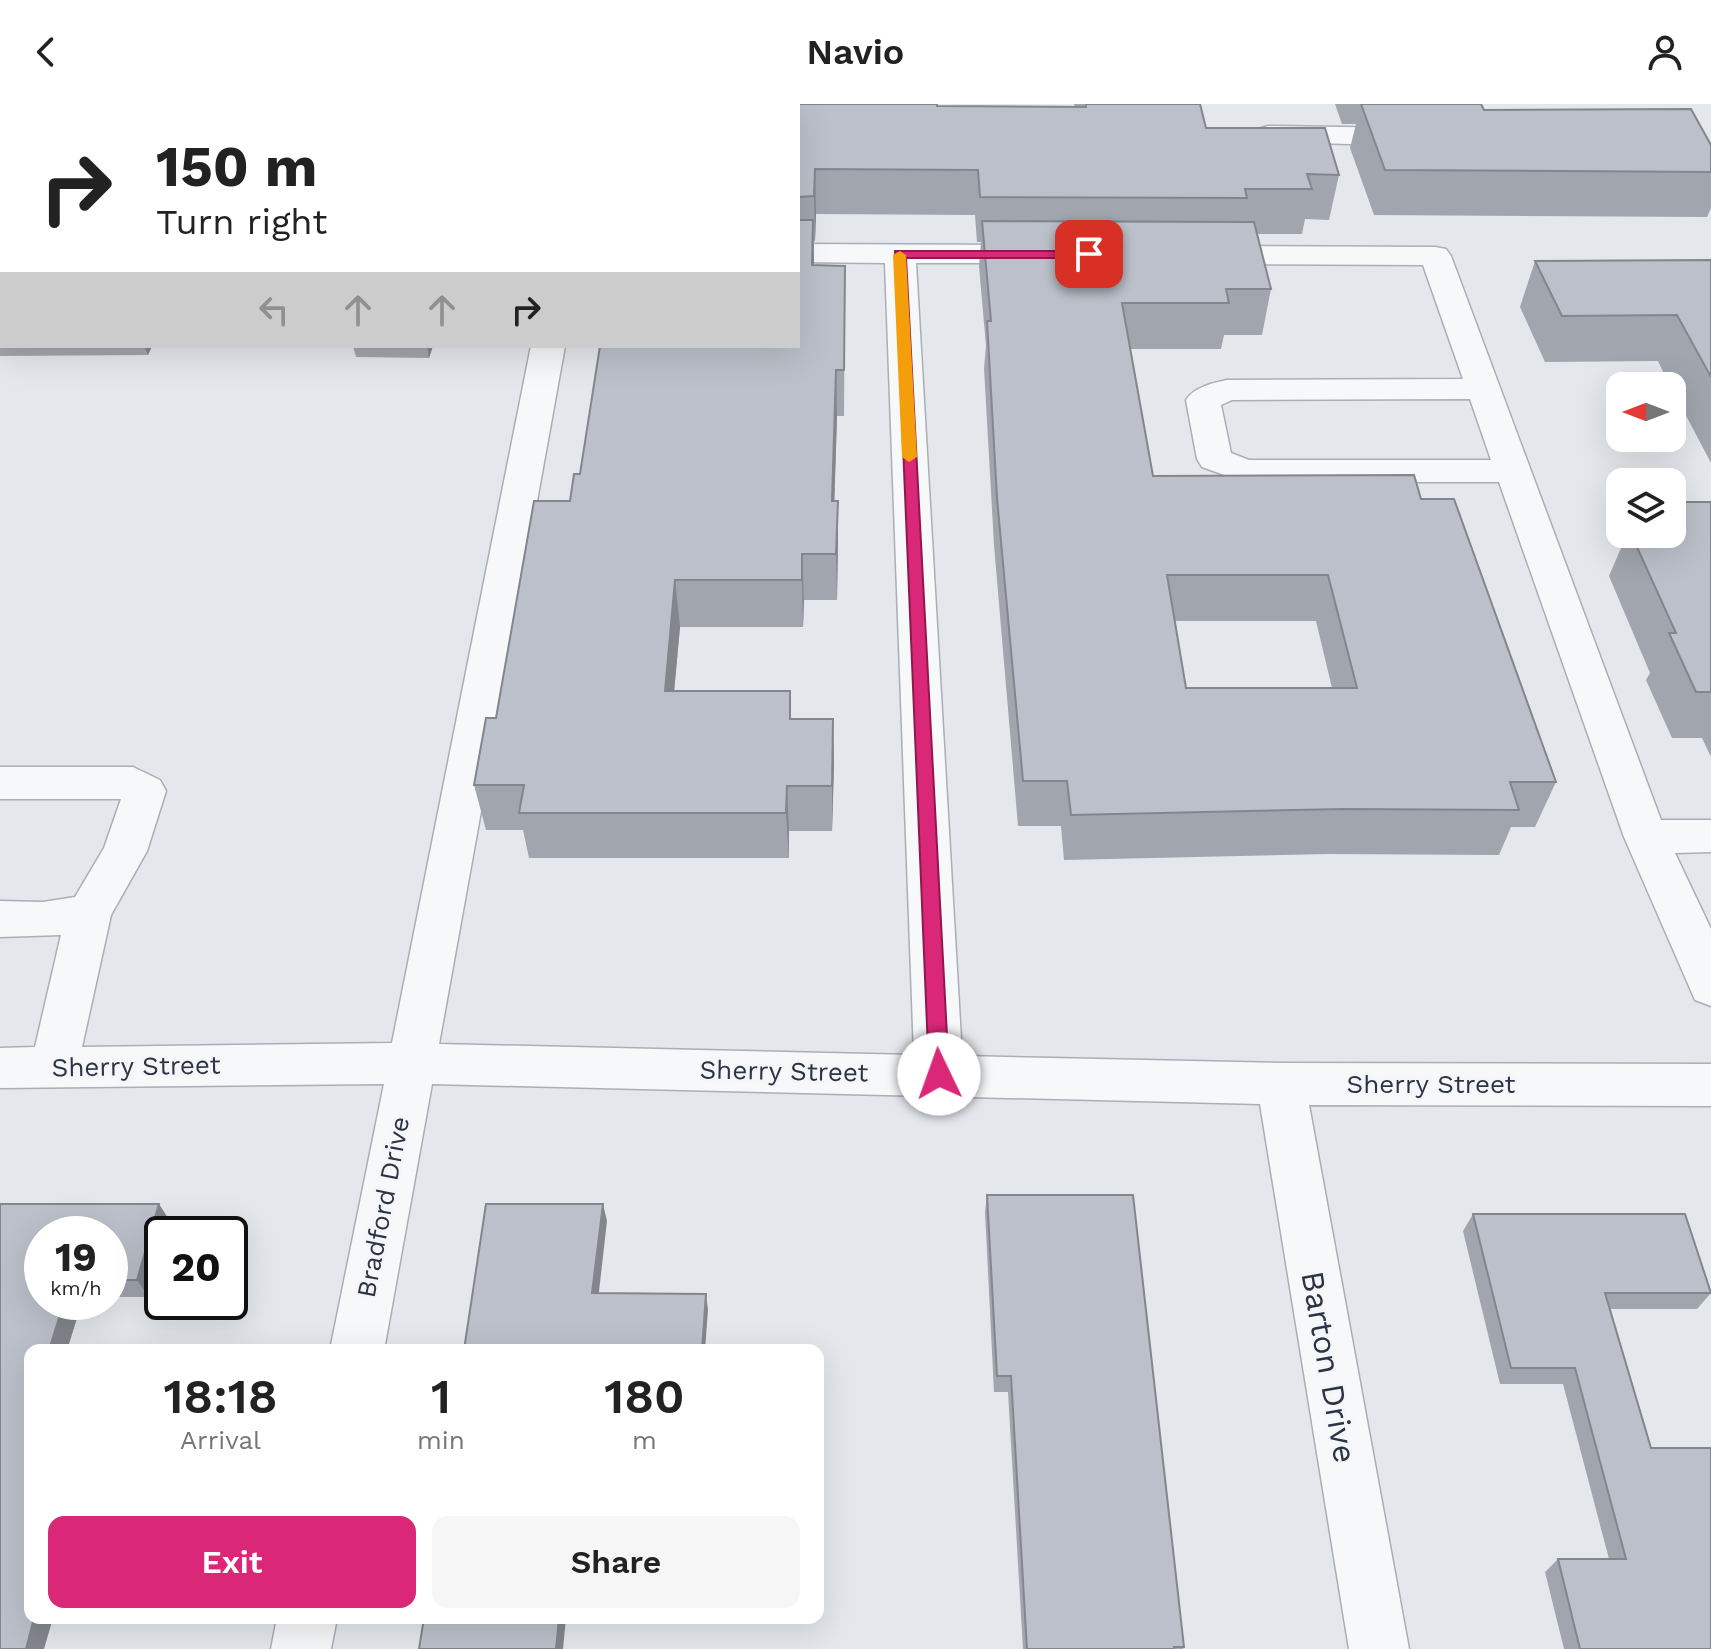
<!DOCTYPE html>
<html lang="en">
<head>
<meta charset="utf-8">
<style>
  body { margin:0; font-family:"Work Sans",sans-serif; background:#f6f6f6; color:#222; height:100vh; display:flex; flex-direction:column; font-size:30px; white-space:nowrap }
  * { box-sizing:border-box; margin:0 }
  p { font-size:26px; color:#767676 }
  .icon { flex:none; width:44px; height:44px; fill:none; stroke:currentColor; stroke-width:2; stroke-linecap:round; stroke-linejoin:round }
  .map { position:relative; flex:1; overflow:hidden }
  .sheet { position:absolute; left:24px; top:1240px; width:800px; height:280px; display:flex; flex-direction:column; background:#fff; border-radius:16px; box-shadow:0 8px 32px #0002 }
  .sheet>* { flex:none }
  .guide { position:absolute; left:0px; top:0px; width:800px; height:244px; box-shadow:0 8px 32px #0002; background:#fff; color:#222; overflow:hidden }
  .needle { width:52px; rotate:270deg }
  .buttons { position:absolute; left:1606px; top:268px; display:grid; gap:16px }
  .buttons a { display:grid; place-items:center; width:80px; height:80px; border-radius:16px; background:#fff; box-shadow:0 8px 32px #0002; font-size:40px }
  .speed { position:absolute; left:24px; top:1112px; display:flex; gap:16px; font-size:40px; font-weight:700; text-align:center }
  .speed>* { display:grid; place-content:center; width:104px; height:104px; border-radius:50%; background:#fff; box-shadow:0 8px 32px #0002; line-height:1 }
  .speed small { font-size:20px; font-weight:400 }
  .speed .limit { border:4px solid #111; border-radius:12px; background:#fff; color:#111 }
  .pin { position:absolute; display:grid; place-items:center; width:68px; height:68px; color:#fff; margin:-34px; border-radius:16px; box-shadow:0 4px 12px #0006 }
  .me { position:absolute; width:88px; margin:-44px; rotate:357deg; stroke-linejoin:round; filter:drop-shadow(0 0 6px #0008) }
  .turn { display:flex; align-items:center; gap:28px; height:168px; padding:0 24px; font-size:36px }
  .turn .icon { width:104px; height:104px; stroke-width:2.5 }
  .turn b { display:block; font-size:56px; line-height:68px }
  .lanes { display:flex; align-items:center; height:76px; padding:0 24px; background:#0003; justify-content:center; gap:40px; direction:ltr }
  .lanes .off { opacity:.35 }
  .eta { display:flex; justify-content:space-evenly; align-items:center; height:136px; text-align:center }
  .eta b { font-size:48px; font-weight:600; line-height:56px }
  .cta { display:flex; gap:16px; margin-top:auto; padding:16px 24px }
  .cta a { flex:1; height:92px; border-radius:16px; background:#db2777; color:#fff; font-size:32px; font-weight:600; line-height:92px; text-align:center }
  .cta a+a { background:#f6f6f6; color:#222 }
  header { display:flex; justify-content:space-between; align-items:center; height:104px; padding:0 24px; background:#fff; font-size:36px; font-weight:600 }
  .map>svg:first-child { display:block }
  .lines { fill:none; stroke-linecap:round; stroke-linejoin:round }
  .minor-casing { stroke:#a9aeb7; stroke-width:3 }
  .minor { fill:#f7f8fa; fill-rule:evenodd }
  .wall { fill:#a1a5ae; fill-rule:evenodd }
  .shaded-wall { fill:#83868d }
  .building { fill:#bbc0ca; stroke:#83868d; stroke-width:2; fill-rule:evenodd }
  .route { fill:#db2777; stroke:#8e194d; stroke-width:2 }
  .slow { fill:#f59e0b }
  .labels { text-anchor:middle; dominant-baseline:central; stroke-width:6; stroke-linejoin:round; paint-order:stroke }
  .street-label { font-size:26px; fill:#2b3445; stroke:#f4f6f9 }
  .near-street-label { font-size:32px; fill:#2b3445; stroke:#f4f6f9 }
</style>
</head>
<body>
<header><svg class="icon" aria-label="back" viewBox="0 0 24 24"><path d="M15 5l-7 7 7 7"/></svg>Navio<svg class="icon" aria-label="person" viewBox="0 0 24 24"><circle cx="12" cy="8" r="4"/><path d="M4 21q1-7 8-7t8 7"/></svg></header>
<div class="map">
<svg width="1711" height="1545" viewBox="0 0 1711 1545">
  <rect width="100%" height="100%" fill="#e4e7ec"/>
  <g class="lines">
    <defs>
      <g id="minor">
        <path d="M1268 22 1412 24 1422 27 1426 33 1422 39 1412 42 1258 37 1254 31 1258 25Z"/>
        <path d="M798 140 1039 141 1050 143 1055 150 1050 157 1039 159H916L962 952 1281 959 1711 960V1002L1309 1001 1409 1545H1349L1260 1000 432 980 384 1246H330L384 980 0 984V944L35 943 61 831 0 833V797L43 798 75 793 104 744 121 695H0V663H133L160 676 166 687 147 747 111 811 82 943 392 939 531 242H565L439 940 914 951 885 159 798 158Z"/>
        <path d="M1203 142 1435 143 1446 145 1451 152 1661 716H1711V748L1675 749 1711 825V902L1695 896 1624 733 1499 378H1244L1202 363 1197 355 1186 296C1194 283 1213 279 1227 276L1463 275 1423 161 1203 160 1192 158 1187 151 1192 144ZM1470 295 1491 356H1249L1231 349 1221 301 1232 296Z"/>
        <path d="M277 1514H337L331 1545H271Z"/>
      </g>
    </defs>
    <use href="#minor" class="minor-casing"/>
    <use href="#minor" class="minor"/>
  </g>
  <g class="wall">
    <path d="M1074 0H1200L1206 24 1339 71 1329 116 1305 115 1302 130H1257L1271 185 1262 231H1224L1221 245H1130L1153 372 1421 395 1556 678 1535 723H1511L1499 751 1328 750 1064 756 1061 722H1018L994 441 984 264 986 242 979 162 981 138H977L975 111 816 110 815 137H814V161L845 162 844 312H837L834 397H838L837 496H804L803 523H680L674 587 792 615H833L834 661 832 727H789V754H529L523 726H486L474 681 570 397 580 370 798 242V2L1075 3ZM1175 517H1316L1332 584H1186Z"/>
    <path d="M1335 0H1481L1484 6 1711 41V104L1707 113 1374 111 1350 44 1356 20H1342Z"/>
    <path d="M0 18H2V242H152L148 251 0 252Z"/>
    <path d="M1711 156V359L1672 285V282H1670L1658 257 1545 258 1520 203 1535 157Z"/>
    <path d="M353 242H433L429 254 356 253Z"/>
    <path d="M1711 398V653L1702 634H1672L1646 576 1650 569 1609 472 1627 430H1672Z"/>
    <path d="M987 1091 1184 1543 1183 1545H1023L1008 1288H994L985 1108Z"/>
    <path d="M0 1100 170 1117 162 1130V1146L149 1193H110V1130H42L82 1198 67 1246H30Z"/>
    <path d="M1473 1110 1711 1189 1697 1205H1610L1711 1545H1564L1545 1468 1558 1455H1609L1563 1280H1500L1463 1127Z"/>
  </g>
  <g class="shaded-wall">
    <path d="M815 65 816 110 815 137 814 92Z"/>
    <path d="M813 116 814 161H812Z"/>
    <path d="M144 242H152L148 251Z"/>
    <path d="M427 242H433L429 254Z"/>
    <path d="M836 266 837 312 833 444 832 397Z"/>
    <path d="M838 397V444L837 496 836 450Z"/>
    <path d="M802 450 804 496 803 523 802 476Z"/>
    <path d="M675 476 680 523 670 633 665 587Z"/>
    <path d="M833 615 834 661 832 727V682Z"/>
    <path d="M787 682 789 727V754L786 709Z"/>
    <path d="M159 1100 170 1117 166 1130H162V1146L149 1193 137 1176Z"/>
    <path d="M603 1100 607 1117 597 1205 592 1189Z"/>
    <path d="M706 1190 708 1206 705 1246H702Z"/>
    <path d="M64 1198H82L67 1246H49Z"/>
    <path d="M34 1514H53L44 1545H26Z"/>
    <path d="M559 1514H566L563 1545H556Z"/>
  </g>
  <g class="building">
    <path d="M318 0H436L493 1 492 2H307V1Z"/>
    <path d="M747 0H937V2L1086 3V0H1200L1206 24H1325L1339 71 1307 70 1312 85H1245L1247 94 980 93 978 66 815 65 814 92 798 93V2H747Z"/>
    <path d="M1361 0H1481L1484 6 1691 5 1711 41V68L1385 66Z"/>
    <rect x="0" y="18" width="2" height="188"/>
    <path d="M798 116H813L812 161 845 162 844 266H836L832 397H838L836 450H802V476H675L665 587H790V615H833L832 682H787L786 709H519L524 681H474L486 614H496L534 397H570L574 370H580L600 242H798Z"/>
    <path d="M982 117 1254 118 1271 185H1226L1229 199H1122L1153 372 1414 371 1421 395H1454L1556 678H1510L1519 706 1343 705 1071 711 1067 677H1023L997 394 987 217H991ZM1167 471H1328L1357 584H1186Z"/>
    <path d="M1711 156V273L1677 211 1562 212 1535 157Z"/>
    <path d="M1672 398H1711V588H1696L1669 529H1676L1631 430H1672Z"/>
    <path d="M987 1091H1133L1184 1543H1174V1545H1027L1011 1272H997Z"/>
    <path d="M0 1100H159L137 1176H110V1130H42V1198H64L49 1246H30V1514H34L26 1545H0Z"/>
    <path d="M486 1100H603L592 1189 706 1190 702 1246H464Z"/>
    <path d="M1473 1110H1685L1711 1189H1605L1651 1344H1711V1545H1580L1558 1455H1626L1575 1264H1511Z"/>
    <path d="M424 1514H559L556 1545H419Z"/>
  </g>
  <path class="route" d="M895 147H1089L1095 150 1089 154H906L949 970 946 976 939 979 932 976 929 970Z"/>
  <path class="slow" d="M900 147 906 151 917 353 909 358 902 353 893 151Z"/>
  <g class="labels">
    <g class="street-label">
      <text transform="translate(136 962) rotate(-1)">Sherry Street</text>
      <text transform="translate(784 967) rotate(1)">Sherry Street</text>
      <text x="1431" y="980">Sherry Street</text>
      <text transform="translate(383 1103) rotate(-79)">Bradford Drive</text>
    </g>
    <g class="near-street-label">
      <text transform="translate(1329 1263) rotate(80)">Barton Drive</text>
    </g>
  </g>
</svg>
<div class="buttons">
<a><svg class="needle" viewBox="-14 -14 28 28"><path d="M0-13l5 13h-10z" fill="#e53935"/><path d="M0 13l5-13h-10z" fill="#767676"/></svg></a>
<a><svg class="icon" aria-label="layers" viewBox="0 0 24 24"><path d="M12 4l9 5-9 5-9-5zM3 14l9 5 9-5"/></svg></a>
</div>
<div class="speed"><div>19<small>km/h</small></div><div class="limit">20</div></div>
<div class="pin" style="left:1089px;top:150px;background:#d93025"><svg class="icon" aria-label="arrive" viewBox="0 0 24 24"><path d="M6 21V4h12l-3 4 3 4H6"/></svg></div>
<svg class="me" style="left:939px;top:970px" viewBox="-20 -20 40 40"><circle r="19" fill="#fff"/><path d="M0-13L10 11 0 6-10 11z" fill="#db2777"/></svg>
<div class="guide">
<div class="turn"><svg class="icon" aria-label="right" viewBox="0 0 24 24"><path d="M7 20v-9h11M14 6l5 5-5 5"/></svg><div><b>150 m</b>Turn right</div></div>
<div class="lanes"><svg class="icon off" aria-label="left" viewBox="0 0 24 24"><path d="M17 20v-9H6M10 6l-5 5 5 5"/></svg><svg class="icon off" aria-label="ahead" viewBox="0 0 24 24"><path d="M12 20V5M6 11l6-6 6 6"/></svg><svg class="icon off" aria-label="ahead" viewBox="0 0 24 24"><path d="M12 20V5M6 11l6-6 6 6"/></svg><svg class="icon" aria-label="right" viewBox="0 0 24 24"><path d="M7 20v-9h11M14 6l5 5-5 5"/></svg></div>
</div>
<section class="sheet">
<div class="eta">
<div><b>18:18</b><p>Arrival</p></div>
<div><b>1</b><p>min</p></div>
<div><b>180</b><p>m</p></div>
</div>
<div class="cta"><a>Exit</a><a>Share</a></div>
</section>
</div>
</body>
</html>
